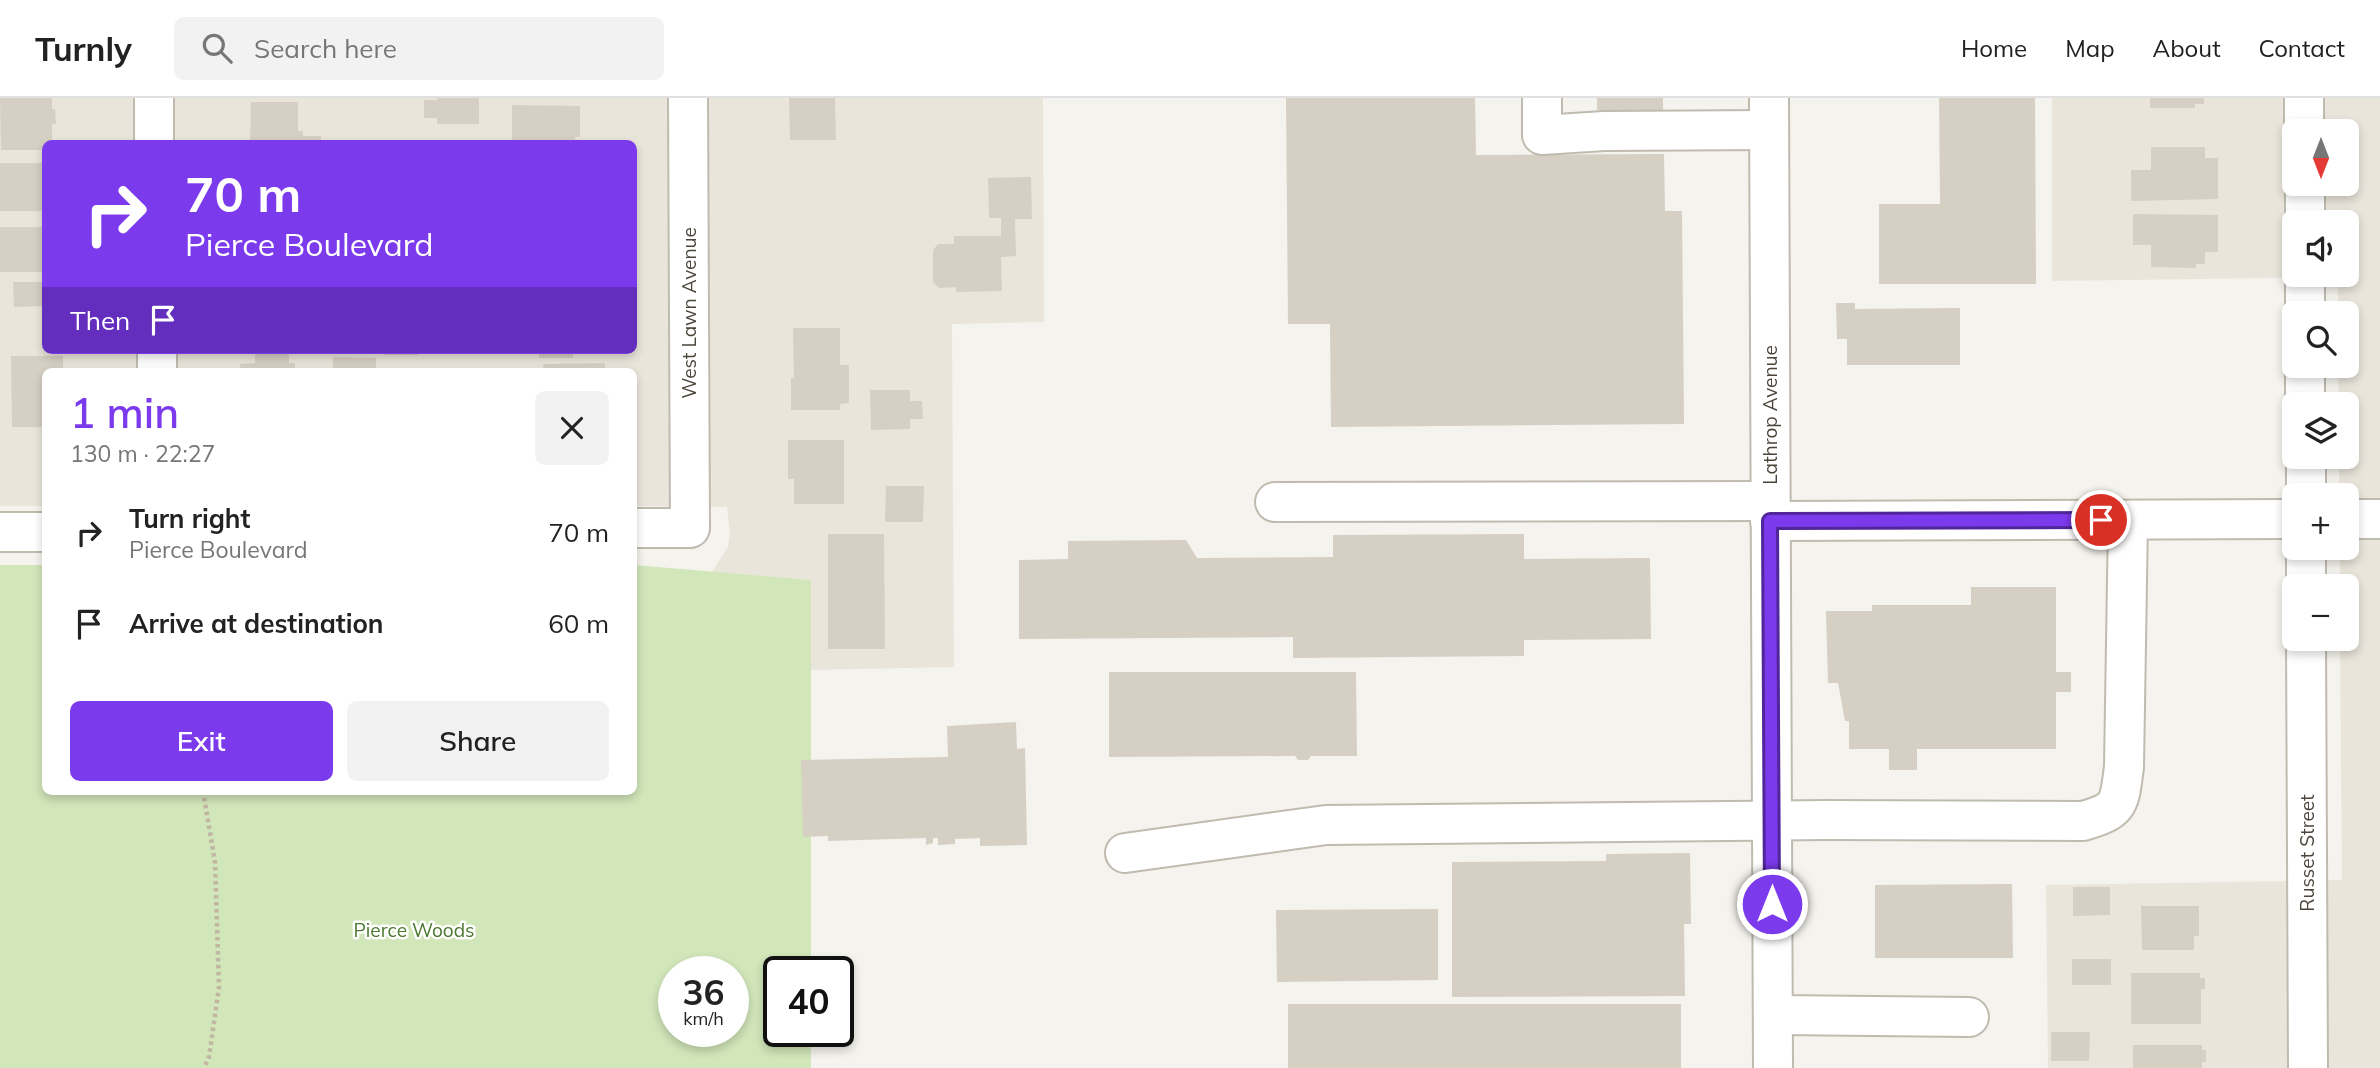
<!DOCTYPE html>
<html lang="en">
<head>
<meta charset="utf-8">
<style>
  body { margin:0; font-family:Mulish,sans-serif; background:#f2f2f2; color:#222; height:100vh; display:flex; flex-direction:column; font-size:26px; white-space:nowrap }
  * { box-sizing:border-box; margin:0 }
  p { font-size:23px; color:#767676 }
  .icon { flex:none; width:38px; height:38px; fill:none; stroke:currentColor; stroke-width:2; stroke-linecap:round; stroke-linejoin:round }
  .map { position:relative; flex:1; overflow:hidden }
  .details { position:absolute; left:42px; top:270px; width:595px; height:427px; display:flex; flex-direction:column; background:#fff; border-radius:10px; box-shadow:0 4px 10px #0003 }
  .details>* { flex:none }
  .top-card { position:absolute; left:42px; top:42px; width:595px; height:214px; border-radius:10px; box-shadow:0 4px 10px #0003; background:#7c3aed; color:#fff; overflow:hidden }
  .needle { width:46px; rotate:180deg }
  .buttons { position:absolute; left:2282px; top:21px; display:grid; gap:14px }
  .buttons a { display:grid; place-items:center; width:77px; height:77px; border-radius:10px; background:#fff; box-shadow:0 4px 10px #0003; font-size:35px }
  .speed { position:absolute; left:658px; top:858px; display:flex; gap:14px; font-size:35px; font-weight:700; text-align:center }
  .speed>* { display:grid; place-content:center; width:91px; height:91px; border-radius:50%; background:#fff; box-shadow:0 4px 10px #0003; line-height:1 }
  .speed small { font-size:18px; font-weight:400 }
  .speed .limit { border:4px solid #111; border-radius:10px; background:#fff; color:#111 }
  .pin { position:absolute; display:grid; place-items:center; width:60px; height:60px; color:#fff; margin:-30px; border:4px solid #fff; border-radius:50%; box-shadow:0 2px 7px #0007 }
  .me { position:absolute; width:77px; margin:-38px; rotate:0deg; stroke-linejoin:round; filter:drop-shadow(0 0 5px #0008) }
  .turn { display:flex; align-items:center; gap:24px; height:147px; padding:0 28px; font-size:32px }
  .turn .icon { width:91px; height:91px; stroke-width:2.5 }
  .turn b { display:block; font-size:49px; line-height:60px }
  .then { display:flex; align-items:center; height:66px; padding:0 28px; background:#0003; gap:14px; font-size:26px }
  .round { display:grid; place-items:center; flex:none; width:74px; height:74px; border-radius:10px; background:#f2f2f2 }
  .headline { display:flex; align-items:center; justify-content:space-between; height:119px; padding:0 28px }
  h1 { font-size:42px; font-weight:600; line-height:52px; color:#7c3aed }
  .primary-button { display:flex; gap:14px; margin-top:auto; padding:14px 28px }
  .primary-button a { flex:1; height:80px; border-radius:10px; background:#7c3aed; color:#fff; font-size:28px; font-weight:600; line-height:80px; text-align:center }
  .primary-button a+a { background:#f2f2f2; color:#222 }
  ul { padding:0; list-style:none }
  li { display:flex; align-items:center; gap:21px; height:91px; padding:0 28px }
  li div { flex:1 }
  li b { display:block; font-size:26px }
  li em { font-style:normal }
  header { display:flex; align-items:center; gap:42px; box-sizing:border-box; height:98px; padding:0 35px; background:#fff; border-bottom:2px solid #e0e0e0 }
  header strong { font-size:33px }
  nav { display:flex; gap:38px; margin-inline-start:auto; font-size:24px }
  .search { width:490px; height:63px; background:#f2f2f2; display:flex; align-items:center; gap:18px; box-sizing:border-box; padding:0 24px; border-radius:10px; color:#767676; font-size:26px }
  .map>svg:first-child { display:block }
  .residential { fill:#e9e5db; fill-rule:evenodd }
  .green { fill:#d1e6b9; fill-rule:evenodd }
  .building { fill:#d6cfc3 }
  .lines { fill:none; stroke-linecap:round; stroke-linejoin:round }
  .minor-casing { stroke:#c0bbaf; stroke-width:42 }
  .path { stroke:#c1b6a2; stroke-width:4.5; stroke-dasharray:3.5 3.5; stroke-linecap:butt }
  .minor { stroke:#fff; stroke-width:38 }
  .route-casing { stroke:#51269a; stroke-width:18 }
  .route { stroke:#7c3aed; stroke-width:12 }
  .labels { text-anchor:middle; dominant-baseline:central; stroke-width:5; stroke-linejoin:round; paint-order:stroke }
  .street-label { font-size:19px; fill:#4a443a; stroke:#fff }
  .park-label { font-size:19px; fill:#4b7930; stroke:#fff }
</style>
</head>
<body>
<header>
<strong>Turnly</strong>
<div class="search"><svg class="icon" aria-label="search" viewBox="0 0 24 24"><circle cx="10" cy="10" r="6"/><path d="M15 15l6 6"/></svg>Search here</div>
<nav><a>Home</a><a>Map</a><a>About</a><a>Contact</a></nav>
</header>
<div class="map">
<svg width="2380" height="970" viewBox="0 0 2380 970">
  <rect width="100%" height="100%" fill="#f5f3ed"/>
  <g class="residential">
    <path d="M0 0H1043L1044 224 952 226 954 569 811 572V482L712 474 728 449 730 436 727 409 634 408V273H46L45 408H0ZM46 46H634V252H46Z"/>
    <path d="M2052 0H2380V970H2048L2046 787 2342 782 2340 541H2347V488H2340V450H2347V397H2339V359H2347V306H2339L2338 268H2347V215H2338V179L2052 183ZM2294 33H2347V86H2294ZM2294 124H2347V177H2294Z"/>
  </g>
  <path class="green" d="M0 467H45L46 693H634V467L811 482V873H779V933H811V970H0ZM674 873H733V933H674Z"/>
  <g class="building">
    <path d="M0 0H52V11H55L56 26H52V46H46V52H1Z"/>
    <path d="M437 0H479V26H437V20H424V2H437Z"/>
    <path d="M789 0H835L836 42H790Z"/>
    <path d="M1286 0H1475L1476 57 1664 56 1665 113H1682L1684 326 1331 329 1330 226H1288Z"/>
    <path d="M1597 0H1663V13L1597 12Z"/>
    <path d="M1939 0H2035L2036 186H1879V106H1940Z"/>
    <path d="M2150 0H2204V6H2195V10H2150Z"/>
    <path d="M251 4H298V33H303V38H321V46H250Z"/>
    <path d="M512 7 580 8V39H575V46H512Z"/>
    <path d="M2151 49H2205V60H2218V101L2131 103V72H2151Z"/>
    <rect x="0" y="65" width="46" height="48"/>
    <path d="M1031 79 1032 121H1015L1016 158 1001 159 1002 193 956 194V189L939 190 933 184V152L938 146H954V138H1001V120H989L988 80Z"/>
    <path d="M2133 116 2218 117V154H2205V166H2196V170L2151 169V147H2133Z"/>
    <rect x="0" y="129" width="46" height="45"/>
    <path d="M13 184H46V208L14 209Z"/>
    <path d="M1836 205H1855V211L1960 210V267H1847V241H1837Z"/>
    <path d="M793 230H840V267H849V305L840 306V312H791V280H794Z"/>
    <path d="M255 252H289V265H295V273H241L240 266 255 265Z"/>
    <rect x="312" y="252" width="23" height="3"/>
    <rect x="384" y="252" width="34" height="5"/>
    <rect x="459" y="252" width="24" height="3"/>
    <rect x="539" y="252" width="34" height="8"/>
    <path d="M11 258H63V273H46V329H12Z"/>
    <path d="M333 259 376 260V273H333Z"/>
    <path d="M605 265V273H544L543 266Z"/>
    <path d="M870 292H910V303H922L923 321H910V331L871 332Z"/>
    <path d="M788 342H844V406H794V381H788Z"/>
    <path d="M886 388H924L923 424H885Z"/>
    <path d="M828 436H884L885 551H828Z"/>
    <path d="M1524 436V461L1650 460 1651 541 1524 542V558L1293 560V539L1019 541V462L1068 461V443L1186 442 1197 460 1333 459V437Z"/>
    <path d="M1971 489H2056V574H2071V594H2056V651H1917V672H1889V651H1849V623H1845L1838 585H1828L1826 513H1872V507H1971Z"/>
    <path d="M1109 574H1356L1357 658H1311L1308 662H1298L1295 658 1109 659Z"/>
    <path d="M1016 624 1017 651 1025 650 1027 747 980 748V740L955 741V746L938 747V740H933V745L926 747V740L828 743V738L803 739 801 662 948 659 947 628Z"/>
    <path d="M1690 755 1691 826H1684L1685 898 1452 899V764L1606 763V756Z"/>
    <path d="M2012 786 2013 860H1875V787Z"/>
    <path d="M2073 789H2110V817L2073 818Z"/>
    <path d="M2141 808H2199V838H2194V852H2142Z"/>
    <path d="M1438 811V882L1277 884 1276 812Z"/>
    <rect x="2072" y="861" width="39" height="26"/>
    <path d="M2131 875H2200V880H2205V891H2201V926H2131Z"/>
    <rect x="1288" y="906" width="393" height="64"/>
    <path d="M2051 934H2090L2089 963H2051Z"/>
    <path d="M2133 947H2202V952H2206V964H2202V970H2133Z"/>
  </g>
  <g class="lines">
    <defs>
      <g id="minor">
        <path d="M154 0V46"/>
        <path d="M1542 0V37L1604 33 1769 32"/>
        <path d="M1769 0 1773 970"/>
        <path d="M2304 0V33"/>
        <path d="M2305 86V124"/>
        <path d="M2305 177V215"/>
        <path d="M157 252V273"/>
        <path d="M2305 268V306"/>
        <path d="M2306 359V397"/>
        <path d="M1275 404 1770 403"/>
        <path d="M2347 421H2380"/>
        <path d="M1770 423 2294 421"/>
        <path d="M634 430H690L688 0"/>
        <path d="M0 434H46"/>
        <path d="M2306 450V488"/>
        <path d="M2306 541 2308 970"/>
        <path d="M1125 755 1326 727 1825 722 2083 723C2121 712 2119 706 2124 669L2128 422"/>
        <path d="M1773 917 1969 919"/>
      </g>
    </defs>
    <use href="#minor" class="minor-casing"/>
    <path class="path" d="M203 693 215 764 219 889 209 959 204 970"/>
    <use href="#minor" class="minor"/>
  </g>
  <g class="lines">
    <defs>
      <path id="route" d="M1772 806 1770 423 2101 422"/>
    </defs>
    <use href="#route" class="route-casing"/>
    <use href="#route" class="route"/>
  </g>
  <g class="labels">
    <g class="street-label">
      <text transform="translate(689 215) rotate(-90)">West Lawn Avenue</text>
      <text transform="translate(1770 317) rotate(-90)">Lathrop Avenue</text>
      <text transform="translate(2307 755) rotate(-90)">Russet Street</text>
    </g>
    <g class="park-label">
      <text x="414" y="832">Pierce Woods</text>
    </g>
  </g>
</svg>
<div class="buttons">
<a><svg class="needle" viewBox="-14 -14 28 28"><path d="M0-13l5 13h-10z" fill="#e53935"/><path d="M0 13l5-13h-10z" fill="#767676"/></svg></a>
<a><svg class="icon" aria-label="sound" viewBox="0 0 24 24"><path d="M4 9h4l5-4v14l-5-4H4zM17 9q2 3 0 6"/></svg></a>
<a><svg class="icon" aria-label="search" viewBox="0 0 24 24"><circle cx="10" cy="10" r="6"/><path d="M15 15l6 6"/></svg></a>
<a><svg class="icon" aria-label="layers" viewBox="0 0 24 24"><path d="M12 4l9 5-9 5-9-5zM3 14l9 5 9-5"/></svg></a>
<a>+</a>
<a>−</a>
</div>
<div class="speed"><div>36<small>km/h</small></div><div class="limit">40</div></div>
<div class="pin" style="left:2101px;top:422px;background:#d93025"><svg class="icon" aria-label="arrive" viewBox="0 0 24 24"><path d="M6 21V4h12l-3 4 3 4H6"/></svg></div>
<svg class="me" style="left:1772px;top:806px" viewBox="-20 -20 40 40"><circle r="17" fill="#7c3aed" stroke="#fff" stroke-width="3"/><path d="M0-11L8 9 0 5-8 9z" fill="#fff"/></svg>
<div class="top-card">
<div class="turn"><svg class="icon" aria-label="right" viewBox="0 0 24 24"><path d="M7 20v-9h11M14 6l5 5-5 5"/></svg><div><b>70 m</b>Pierce Boulevard</div></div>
<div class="then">Then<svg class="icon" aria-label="arrive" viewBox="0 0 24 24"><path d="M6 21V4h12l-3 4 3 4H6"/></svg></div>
</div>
<section class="details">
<div class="headline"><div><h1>1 min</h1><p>130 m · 22:27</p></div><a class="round"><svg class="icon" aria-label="close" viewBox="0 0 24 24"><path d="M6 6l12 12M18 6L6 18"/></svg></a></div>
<ul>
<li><svg class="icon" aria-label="right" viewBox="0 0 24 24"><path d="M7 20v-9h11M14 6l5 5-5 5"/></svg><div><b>Turn right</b><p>Pierce Boulevard</p></div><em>70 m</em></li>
<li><svg class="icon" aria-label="arrive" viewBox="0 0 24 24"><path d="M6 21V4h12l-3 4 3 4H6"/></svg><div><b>Arrive at destination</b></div><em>60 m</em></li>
</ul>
<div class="primary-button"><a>Exit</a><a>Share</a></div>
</section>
</div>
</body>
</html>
